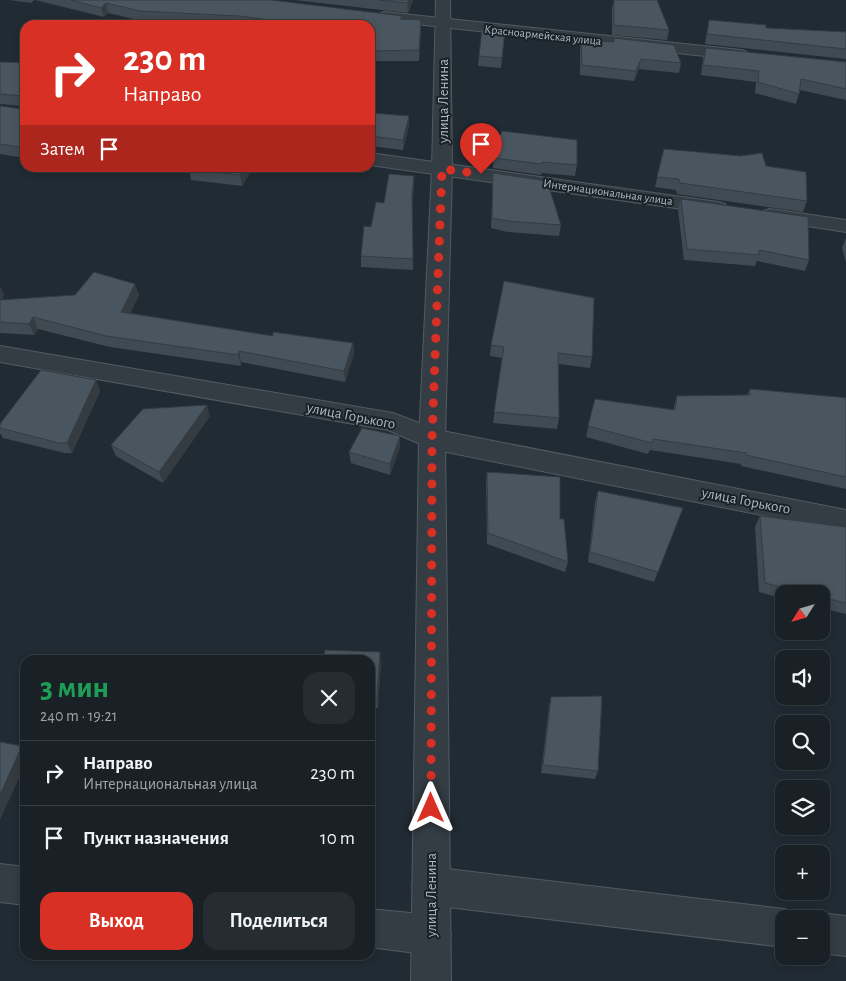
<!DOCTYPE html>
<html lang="ru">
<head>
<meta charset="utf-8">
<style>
  body { margin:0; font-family:"Alegreya Sans",sans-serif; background:#262d32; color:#f1f3f6; height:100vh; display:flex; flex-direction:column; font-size:19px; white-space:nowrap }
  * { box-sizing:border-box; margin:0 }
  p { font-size:16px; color:#9fa3a7 }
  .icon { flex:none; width:28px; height:28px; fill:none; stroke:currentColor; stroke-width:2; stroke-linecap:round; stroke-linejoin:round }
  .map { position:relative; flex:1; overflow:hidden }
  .side { position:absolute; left:20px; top:655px; width:355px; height:305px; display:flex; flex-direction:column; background:#192026; border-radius:15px; box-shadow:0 2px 8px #0003,0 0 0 1px #373e43 }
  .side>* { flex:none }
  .banner { position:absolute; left:20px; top:20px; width:355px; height:152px; border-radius:15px; box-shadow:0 2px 8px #0003,0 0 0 1px #373e43; background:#d93025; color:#fff; overflow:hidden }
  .needle { width:32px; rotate:233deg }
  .buttons { position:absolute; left:775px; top:585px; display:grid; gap:10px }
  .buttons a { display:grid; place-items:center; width:55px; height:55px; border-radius:10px; background:#192026; box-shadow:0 2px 8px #0003,0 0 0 1px #373e43; font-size:25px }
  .pin { position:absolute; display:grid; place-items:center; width:42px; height:42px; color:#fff; margin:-51px -21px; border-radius:50% 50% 50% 0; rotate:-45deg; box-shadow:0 0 5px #0007 }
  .pin .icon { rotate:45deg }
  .me { position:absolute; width:55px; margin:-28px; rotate:0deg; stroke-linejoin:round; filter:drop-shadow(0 0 4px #0008) }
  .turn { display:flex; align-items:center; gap:18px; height:105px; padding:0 20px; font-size:22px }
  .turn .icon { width:65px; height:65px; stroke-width:2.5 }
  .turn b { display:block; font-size:35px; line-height:42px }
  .then { display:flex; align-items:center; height:48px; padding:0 20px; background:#0003; gap:10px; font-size:19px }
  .round { display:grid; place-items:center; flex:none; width:52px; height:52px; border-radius:15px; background:#262d32 }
  .head { display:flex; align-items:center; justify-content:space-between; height:85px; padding:0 20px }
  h1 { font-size:30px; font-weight:700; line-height:38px; color:#1e9e55 }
  .primary-button { display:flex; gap:10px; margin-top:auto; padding:10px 20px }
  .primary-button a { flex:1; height:58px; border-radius:15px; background:#d93025; color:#fff; font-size:20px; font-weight:700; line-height:58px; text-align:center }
  .primary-button a+a { background:#262d32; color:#f1f3f6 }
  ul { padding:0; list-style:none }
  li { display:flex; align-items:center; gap:15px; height:65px; padding:0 20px; border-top:1px solid #373e43 }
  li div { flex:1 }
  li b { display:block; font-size:19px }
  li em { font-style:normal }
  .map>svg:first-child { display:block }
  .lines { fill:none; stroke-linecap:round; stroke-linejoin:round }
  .minor-casing { stroke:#525b62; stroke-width:2 }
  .tertiary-casing { stroke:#525b62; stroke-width:2 }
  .minor { fill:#343d44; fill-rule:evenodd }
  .tertiary { fill:#343d44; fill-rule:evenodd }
  .wall { fill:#404a52 }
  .shaded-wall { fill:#343c42 }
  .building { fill:#4a565f; stroke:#343c42 }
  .route { stroke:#d93025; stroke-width:9; stroke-dasharray:0 16.2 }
  .labels { text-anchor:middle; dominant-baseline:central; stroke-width:4; stroke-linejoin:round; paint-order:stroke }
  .far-street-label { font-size:12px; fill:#aeb8c1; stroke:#1a2228 }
  .street-label { font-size:15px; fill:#aeb8c1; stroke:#1a2228 }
</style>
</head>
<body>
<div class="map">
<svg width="846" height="981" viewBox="0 0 846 981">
  <rect width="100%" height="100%" fill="#212b33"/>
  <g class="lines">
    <defs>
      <g id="minor">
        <path d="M384 12 741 50 747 52 749 55 747 58 741 60 379 20 376 17 379 14Z"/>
        <path d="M370 153 718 202 725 204 728 208 725 212 718 214 370 165Z"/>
        <path d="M770 209 846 220V232L763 219 760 215 763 211Z"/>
        <path d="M0 346 393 413 437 430 846 510V532L432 449 388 430 0 362Z"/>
        <path d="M0 864 25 867V905L0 902Z"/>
        <path d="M431 867 784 909 798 914 800 919H784V947L431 905 418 899 412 886 418 873Z"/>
        <path d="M370 909 431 915 445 921 451 935 445 949 431 955 370 947Z"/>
        <path d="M821 913 846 916V956L821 953V919H808Z"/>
      </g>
      <path id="tertiary" d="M436 0H450L452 169 445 439 451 981H411L419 439 432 169Z"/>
    </defs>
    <use href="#minor" class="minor-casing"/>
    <use href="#tertiary" class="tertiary-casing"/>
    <use href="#minor" class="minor"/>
    <use href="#tertiary" class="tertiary"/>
  </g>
  <g class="wall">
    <path d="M9 0H34L31 3Z"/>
    <path d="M35 0H271L402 19 421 30 419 61H372V49L370 48V25H222L142 21 108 13 104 17Z"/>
    <path d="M294 0H413L408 13Z"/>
    <path d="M614 0 669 30 667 40 612 35V8Z"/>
    <path d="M709 20 766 28 846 32V59L705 44Z"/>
    <path d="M614 38 681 63 679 73 639 69 634 81 580 75V50L581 40 613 42Z"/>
    <path d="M504 40 501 68 478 66 479 56Z"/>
    <path d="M706 48 846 62V100L800 90 796 104 755 93 756 82 701 75 703 58Z"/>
    <path d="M0 62 25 63V158L0 154V106L22 109V106L0 104Z"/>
    <path d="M370 113 409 116V126L403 150 370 146Z"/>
    <path d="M494 149 577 165 575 176 542 173 541 175 493 168Z"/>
    <path d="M664 149 807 201 803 212 677 194 676 190 655 187Z"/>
    <path d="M160 168H253L242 186 191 180 190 173Z"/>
    <path d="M493 173 561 225 559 236 507 232 491 228Z"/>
    <path d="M414 186 412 205 413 270 361 267V256L371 227 384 203Z"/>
    <path d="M681 199 809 260 805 271 757 261 755 266 684 260 678 210Z"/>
    <path d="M846 238V262L842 248Z"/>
    <path d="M0 287 4 295 1 300 139 295 130 313 273 336 353 343 354 354 345 382 241 362V366L110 347 38 329 34 335 0 333Z"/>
    <path d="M491 345 592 357 590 368 559 364V418L557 429 493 423 502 358 490 356Z"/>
    <path d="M96 380 100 391 72 453H65L3 438 0 433V424Z"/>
    <path d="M750 389 846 398V489L741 466V464L650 450 648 454 586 437 595 399 673 410 677 396 747 395Z"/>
    <path d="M210 416 163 483 116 456 111 445Z"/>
    <path d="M400 447 390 475 351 463 349 452Z"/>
    <path d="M487 472 568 562 565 572 487 544 486 482Z"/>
    <path d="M598 491 683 508 654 582 588 562 595 502Z"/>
    <path d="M760 516 846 527V614L821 608V594H784V599L759 592 755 527Z"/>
    <path d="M370 660 381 661 378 708H370V710Z"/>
    <path d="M551 697 598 771 595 779 541 773 549 706Z"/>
  </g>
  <g class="shaded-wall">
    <path d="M409 0H413L408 13 407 3Z"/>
    <path d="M106 3 108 13 104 17 101 8Z"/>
    <path d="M641 59 639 69 634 81 636 71Z"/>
    <path d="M409 116V126L403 150V140Z"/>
    <path d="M245 168H253L242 186 240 175Z"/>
    <path d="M414 176V186L412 206V195Z"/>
    <path d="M135 284 139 295 124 323 121 312Z"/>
    <path d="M0 287 4 295 0 301Z"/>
    <path d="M33 317 38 329 34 335 29 324Z"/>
    <path d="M353 343 354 354 345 382 344 371Z"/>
    <path d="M239 351 241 362V366L238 355Z"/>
    <path d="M96 380 100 391 72 453 67 443Z"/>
    <path d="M207 405 210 416 163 483 159 472Z"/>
    <path d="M400 436V447L390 475V464Z"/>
    <path d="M380 652 381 661 378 708 377 699Z"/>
    <path d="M22 746 25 749V765L0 820V795Z"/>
  </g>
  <g class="building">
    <path d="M71 0H271L402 16 400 19 421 20 419 50 372 51V39L370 38V25H306L239 16 140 11 106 3 101 8Z"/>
    <path d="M379 0H409L407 3Z"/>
    <path d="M614 0H657L669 30 614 25Z"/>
    <path d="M709 20 766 25V28L846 32V49L707 34Z"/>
    <path d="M482 29 505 30 502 58 479 56Z"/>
    <path d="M614 38 674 45 681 63 641 59 636 71 582 65 581 40 614 42Z"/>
    <path d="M706 48 846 62V89L801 79 799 94 758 82 759 71 703 65Z"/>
    <path d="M0 62 25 63V148L0 144V106L22 109 23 96 0 94Z"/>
    <path d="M370 113 409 116 403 140 370 136Z"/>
    <path d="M502 131 577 140V165L542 162V164L494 158V149Z"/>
    <path d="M664 149 741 156 762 153 766 166 806 172 807 201 680 183 679 179 657 177Z"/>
    <path d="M190 168H245L240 175 189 169Z"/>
    <path d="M493 173 547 181 561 225 508 221 492 218Z"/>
    <path d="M389 174 414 176 412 195 413 259 361 256 364 226 371 227 376 202 384 203Z"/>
    <path d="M681 199 808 217 809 260 759 250V255L687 249Z"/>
    <path d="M94 272 135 284 121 312 273 336V332L353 343 344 371 239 351 238 355 106 336 33 317 29 324 0 322V300L75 295Z"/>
    <path d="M504 281 594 298 592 357 558 353 559 418 494 412 504 347 491 345Z"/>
    <path d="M41 370 96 380 67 443H59L0 428V424Z"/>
    <path d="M750 389 838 397 846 398V477L746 455V453L653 439 652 443 588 426 595 399 675 410 677 396 750 395Z"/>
    <path d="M207 405 159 472 111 445 143 409Z"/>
    <path d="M362 428 400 436 390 464 349 452Z"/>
    <path d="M487 472 560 477V519H564L568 562 488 533Z"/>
    <path d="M598 491 683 508 658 572 590 552Z"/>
    <path d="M760 516 846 527V603L821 597V594H810L765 583Z"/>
    <path d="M325 650 380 652 377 699H370V660H324Z"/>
    <path d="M602 696 598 771 543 765 551 697Z"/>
    <path d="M0 742 22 746 0 795Z"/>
  </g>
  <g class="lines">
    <path class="route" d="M431 808 432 439 442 169 481 174"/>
  </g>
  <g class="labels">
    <g class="far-street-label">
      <text transform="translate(543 35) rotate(6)">Красноармейская улица</text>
      <text transform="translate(608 192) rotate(8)">Интернациональная улица</text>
    </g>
    <g class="street-label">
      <text transform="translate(443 101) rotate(-90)">улица Ленина</text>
      <text transform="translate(351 416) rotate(11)">улица Горького</text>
      <text transform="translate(746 501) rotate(11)">улица Горького</text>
      <text transform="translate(431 895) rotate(-90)">улица Ленина</text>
    </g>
  </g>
</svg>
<div class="buttons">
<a><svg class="needle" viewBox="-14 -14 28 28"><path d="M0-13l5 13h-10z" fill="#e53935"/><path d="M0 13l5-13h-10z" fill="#9fa3a7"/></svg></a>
<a><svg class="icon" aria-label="sound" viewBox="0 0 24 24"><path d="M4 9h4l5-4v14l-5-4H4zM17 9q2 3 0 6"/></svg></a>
<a><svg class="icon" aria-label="search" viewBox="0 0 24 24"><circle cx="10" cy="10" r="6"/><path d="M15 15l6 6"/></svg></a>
<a><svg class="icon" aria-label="layers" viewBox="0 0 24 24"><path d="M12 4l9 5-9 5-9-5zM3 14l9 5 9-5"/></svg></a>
<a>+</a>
<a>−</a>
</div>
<div class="pin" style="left:481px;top:174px;background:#d93025"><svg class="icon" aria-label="arrive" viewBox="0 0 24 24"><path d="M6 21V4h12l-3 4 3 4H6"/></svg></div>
<svg class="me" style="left:431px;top:808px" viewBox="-20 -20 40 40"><path d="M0-17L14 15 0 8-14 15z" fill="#d93025" stroke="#fff" stroke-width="4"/></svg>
<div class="banner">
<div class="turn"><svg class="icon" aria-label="right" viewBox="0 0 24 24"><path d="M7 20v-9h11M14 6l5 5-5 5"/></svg><div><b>230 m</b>Направо</div></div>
<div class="then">Затем<svg class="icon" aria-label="arrive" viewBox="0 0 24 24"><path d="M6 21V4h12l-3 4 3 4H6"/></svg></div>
</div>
<section class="side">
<div class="head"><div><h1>3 мин</h1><p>240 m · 19:21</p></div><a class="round"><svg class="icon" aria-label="close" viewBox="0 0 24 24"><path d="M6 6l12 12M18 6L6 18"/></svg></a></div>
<ul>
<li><svg class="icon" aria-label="right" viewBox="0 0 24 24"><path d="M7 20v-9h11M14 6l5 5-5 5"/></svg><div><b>Направо</b><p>Интернациональная улица</p></div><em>230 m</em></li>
<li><svg class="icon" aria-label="arrive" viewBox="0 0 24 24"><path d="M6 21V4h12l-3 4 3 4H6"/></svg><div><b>Пункт назначения</b></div><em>10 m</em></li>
</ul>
<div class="primary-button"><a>Выход</a><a>Поделиться</a></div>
</section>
</div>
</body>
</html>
